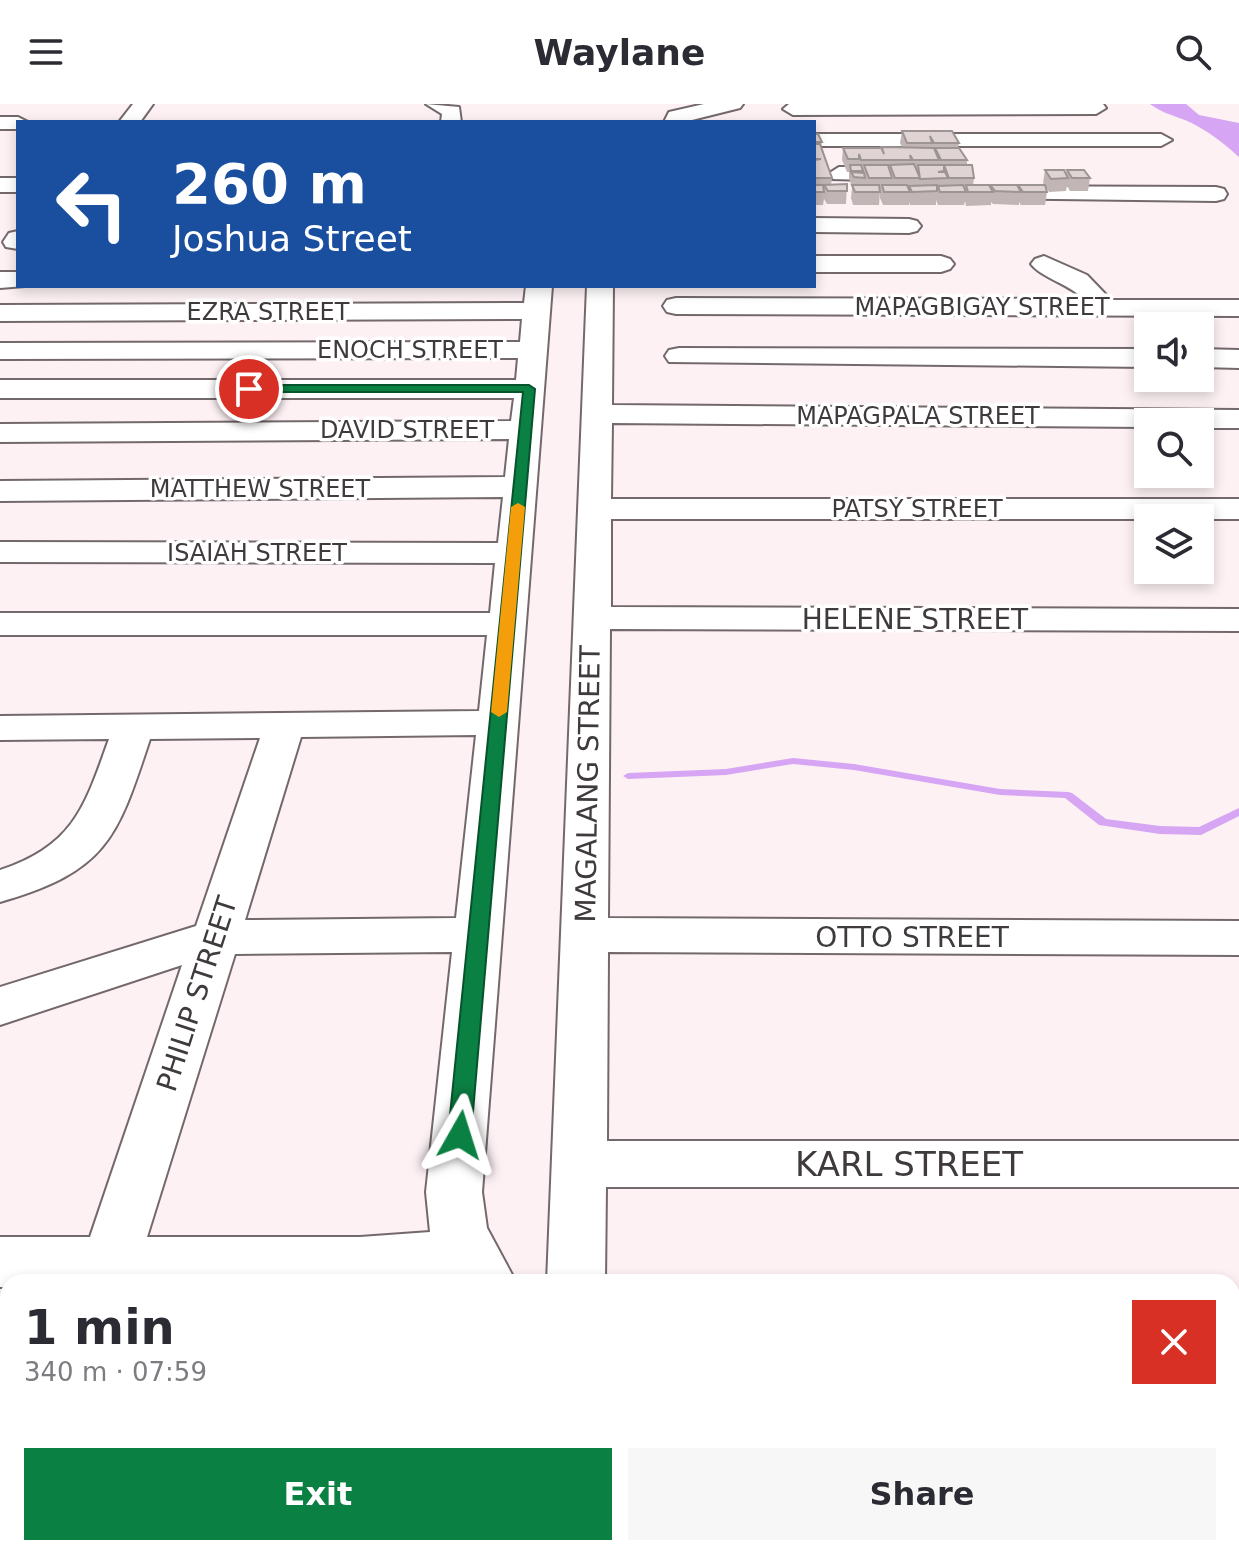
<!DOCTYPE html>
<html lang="en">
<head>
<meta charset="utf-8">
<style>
  body { margin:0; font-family:"DejaVu Sans",sans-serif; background:#f7f7f7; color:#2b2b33; height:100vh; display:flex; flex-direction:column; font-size:30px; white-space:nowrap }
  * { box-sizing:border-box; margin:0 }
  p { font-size:26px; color:#7c7c81 }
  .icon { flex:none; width:44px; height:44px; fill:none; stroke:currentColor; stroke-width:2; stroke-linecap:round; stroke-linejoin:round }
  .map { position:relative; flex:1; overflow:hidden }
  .drawer { position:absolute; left:0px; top:1170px; width:1240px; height:282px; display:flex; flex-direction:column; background:#fff; border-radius:24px 24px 0 0; box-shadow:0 4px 12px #0003 }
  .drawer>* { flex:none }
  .banner { position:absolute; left:16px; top:16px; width:800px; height:168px; border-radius:0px; box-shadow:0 4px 12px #0003; background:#1a4fa0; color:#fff; overflow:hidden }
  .buttons { position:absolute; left:1134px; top:208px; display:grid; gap:16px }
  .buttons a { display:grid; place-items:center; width:80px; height:80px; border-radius:0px; background:#fff; box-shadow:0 4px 12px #0003; font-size:40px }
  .pin { position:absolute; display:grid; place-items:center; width:68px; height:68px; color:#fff; margin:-34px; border:4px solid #fff; border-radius:50%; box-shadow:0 2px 8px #0007 }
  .me { position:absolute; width:88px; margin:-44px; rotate:6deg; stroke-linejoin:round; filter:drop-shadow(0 0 6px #0008) }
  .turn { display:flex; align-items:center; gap:28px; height:168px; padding:0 24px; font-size:36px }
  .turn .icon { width:104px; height:104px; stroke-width:2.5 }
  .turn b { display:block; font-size:56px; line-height:68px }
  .round { display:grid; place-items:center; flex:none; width:84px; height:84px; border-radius:0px; background:#f7f7f7 }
  .headline { display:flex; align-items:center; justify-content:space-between; height:136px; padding:0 24px }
  h1 { font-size:48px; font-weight:600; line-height:60px }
  .primary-button { display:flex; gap:16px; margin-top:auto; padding:16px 24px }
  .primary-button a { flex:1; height:92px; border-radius:0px; background:#0b8043; color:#fff; font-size:32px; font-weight:600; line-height:92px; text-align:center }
  .primary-button a+a { background:#f7f7f7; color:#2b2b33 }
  header { display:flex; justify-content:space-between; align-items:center; height:104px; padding:0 24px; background:#fff; font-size:36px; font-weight:600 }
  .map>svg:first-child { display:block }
  .water { fill:#d6a5f3 }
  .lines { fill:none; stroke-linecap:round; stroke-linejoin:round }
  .stream { fill:#d6a5f3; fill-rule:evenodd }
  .minor-casing { stroke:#73696c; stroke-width:4 }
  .minor { fill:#fff; fill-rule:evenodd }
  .wall { fill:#c1b5b5 }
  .building { fill:#e0d3d3; stroke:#9d9494; stroke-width:2 }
  .route { fill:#0b8043; stroke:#07532c; stroke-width:2 }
  .slow { fill:#f59e0b }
  .labels { text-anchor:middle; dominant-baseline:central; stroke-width:7; stroke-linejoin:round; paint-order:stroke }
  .far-street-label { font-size:24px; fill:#3f3a3c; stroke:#fff }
  .street-label { font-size:28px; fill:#3f3a3c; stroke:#fff }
  .near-street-label { font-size:34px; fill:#3f3a3c; stroke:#fff }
</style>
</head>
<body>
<header><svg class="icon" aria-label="menu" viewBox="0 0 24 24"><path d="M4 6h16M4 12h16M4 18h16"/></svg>Waylane<svg class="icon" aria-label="search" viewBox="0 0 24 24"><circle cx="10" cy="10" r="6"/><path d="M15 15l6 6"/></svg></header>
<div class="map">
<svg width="1239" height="1451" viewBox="0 0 1239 1451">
  <rect width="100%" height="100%" fill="#fdf1f4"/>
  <path class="water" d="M1150 0H1186L1199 11 1239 19V53C1224 39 1204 24 1185 16 1171 11 1161 8 1150 0Z"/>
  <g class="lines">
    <path class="stream" d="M793 654 854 660 1000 685 1068 688 1072 689 1106 715 1160 722 1199 723 1239 704V712L1201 731 1160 730 1099 721 1065 694 1000 691 854 666 793 660 726 671 628 675 623 672 628 669 726 665Z"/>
    <defs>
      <g id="minor">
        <path d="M133 0H153L140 18H119Z"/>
        <path d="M426 0 459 3 461 18H441L442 10Z"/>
        <path d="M704 0H743L740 4 684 18H664L669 8Z"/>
        <path d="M789 0H1103L1106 4 1096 10 793 11 783 5Z"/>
        <path d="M0 13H18L28 18H18V25H0Z"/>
        <path d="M814 30H1161L1172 36 1161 42H814Z"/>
        <path d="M839 63H907L918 70 907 77 831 75 828 70Z"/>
        <rect x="0" y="74" width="18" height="14"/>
        <path d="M987 82 1216 83 1224 85 1227 90 1224 95 1216 97 979 94 976 89 979 84Z"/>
        <path d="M814 114 909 115 917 117 921 122 917 127 909 129 814 128Z"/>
        <path d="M18 127V145L6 143 3 138 9 129Z"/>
        <path d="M814 152H941L950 155 954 160 950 165 941 168H814Z"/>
        <path d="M1044 152 1087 171 1111 196H1239V212L676 210 667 208 663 202 667 196 676 194 1084 195C1069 180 1042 174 1031 160L1035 155Z"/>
        <path d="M0 168H18V182H25L0 184Z"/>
        <path d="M526 182H552L482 1088 487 1124 516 1178H8V1183H0V1133H90L182 861 0 921V883L196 822 260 634 150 635C117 735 107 767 0 798V766C74 742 85 702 109 635L0 636V612L479 607 487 531H0V509H490L495 459 0 458V438L498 439 503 393 0 397V377L505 373 509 335 0 338V320L511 317 514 294H0V276H516L518 254 0 255V239L520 238 522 215 0 217V201L524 199ZM476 631 456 814 245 816 301 633ZM452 848 426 1088 430 1128 360 1133H147L235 850Z"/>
        <path d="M587 182H613L612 301 1239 306V324H1200V318H1148V323L612 319 611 395H1239V415H611V503L1239 505V527L610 525 608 814 1239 817V851L608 848 607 1037H1239V1083H606L605 1178H547Z"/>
        <path d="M679 244 1148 245V263L669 258 665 252 669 246Z"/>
        <path d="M1200 245 1239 246V264L1200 263Z"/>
        <path d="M1232 1405H1239V1451H1203L1200 1444H1232Z"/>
        <path d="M0 1409H8V1444H41L39 1451H0Z"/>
        <path d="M509 1444H577L576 1451H508Z"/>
      </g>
    </defs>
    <use href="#minor" class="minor-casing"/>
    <use href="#minor" class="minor"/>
  </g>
  <g class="wall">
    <path d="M902 27 959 39 958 44 967 56V61L974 74 973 81 1018 83 1045 81 1043 79 1045 66 1066 69 1067 66 1090 74 1088 87H1070L1067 82 1066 87 1049 88 1045 82 1047 88 1045 101H1021L1019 98V101L993 100 991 98V101L966 102 965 97 964 101H938L936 96V101H910L909 98V101H883L880 94V87L879 101H853L851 94 852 84 849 74V68H847L842 56 843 44 902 43 900 39Z"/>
    <path d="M814 30 822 38 821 42 832 74 831 81 847 80 846 100H827L824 95 823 101H814Z"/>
  </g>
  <g class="building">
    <path d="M902 27H952L959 39H934L930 32 932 39H907Z"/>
    <path d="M814 30H818L822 38H814Z"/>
    <path d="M814 40H820L832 74H814V56L821 55H814Z"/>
    <path d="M881 43 934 44 939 56H913L910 51 911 56H861L859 50V55H848L843 44H882L884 50Z"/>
    <path d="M935 44H959L967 56H941Z"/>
    <path d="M914 60 920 74H895L890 61Z"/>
    <path d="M850 61H861L863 67H851Z"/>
    <path d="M864 61H888L892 74H869Z"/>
    <path d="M918 61H972L974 74H949L944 61V67L938 68H945L948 74 920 75Z"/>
    <path d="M1045 66H1064L1068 74 1051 75Z"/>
    <path d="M1067 66H1084L1090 74H1072Z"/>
    <path d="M851 68 864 69 865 74 854 73Z"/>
    <path d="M847 80V87H828L824 81Z"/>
    <path d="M814 81H823L824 88H814Z"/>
    <path d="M852 81H879L880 88H855Z"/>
    <path d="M882 81H907L910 88H884Z"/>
    <path d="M937 81V87L912 88 909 82Z"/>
    <path d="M963 81 966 88H940L938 82Z"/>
    <path d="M966 81H989L993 88H968Z"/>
    <path d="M990 81H1017L1021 88 995 87Z"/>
    <path d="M1018 81H1045L1047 88H1023Z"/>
  </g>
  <path class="route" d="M249 281H529L535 285 471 1031 468 1037 460 1040 452 1037 448 1031 523 288H245L243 285Z"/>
  <path class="slow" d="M518 399 525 403 507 608 499 613 491 608 511 403Z"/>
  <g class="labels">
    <g class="far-street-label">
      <text x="982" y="203">MAPAGBIGAY STREET</text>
      <text x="268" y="208">EZRA STREET</text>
      <text x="410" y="246">ENOCH STREET</text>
      <text x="918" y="312">MAPAGPALA STREET</text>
      <text x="407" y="326">DAVID STREET</text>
      <text x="260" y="385">MATTHEW STREET</text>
      <text x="917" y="405">PATSY STREET</text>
      <text x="257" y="449">ISAIAH STREET</text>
    </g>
    <g class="street-label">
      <text x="915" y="515">HELENE STREET</text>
      <text transform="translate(588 680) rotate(-89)">MAGALANG STREET</text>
      <text x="912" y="833">OTTO STREET</text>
      <text transform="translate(197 890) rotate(-72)">PHILIP STREET</text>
    </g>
    <g class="near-street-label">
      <text x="909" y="1060">KARL STREET</text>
    </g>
  </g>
</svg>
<div class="buttons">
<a><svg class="icon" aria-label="sound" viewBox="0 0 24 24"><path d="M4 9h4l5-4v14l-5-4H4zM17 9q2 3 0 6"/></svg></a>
<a><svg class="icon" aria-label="search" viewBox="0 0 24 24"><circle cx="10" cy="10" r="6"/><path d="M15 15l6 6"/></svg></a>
<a><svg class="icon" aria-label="layers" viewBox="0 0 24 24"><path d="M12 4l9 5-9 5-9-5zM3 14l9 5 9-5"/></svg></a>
</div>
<div class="pin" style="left:249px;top:285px;background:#d93025"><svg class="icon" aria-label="arrive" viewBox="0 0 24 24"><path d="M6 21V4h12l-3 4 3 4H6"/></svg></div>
<svg class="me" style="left:460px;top:1031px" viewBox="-20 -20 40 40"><path d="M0-17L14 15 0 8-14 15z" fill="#0b8043" stroke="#fff" stroke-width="4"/></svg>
<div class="banner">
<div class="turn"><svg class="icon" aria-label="left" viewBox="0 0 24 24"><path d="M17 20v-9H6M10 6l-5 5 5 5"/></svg><div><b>260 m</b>Joshua Street</div></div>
</div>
<section class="drawer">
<div class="headline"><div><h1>1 min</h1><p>340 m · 07:59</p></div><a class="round" style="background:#d93025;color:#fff"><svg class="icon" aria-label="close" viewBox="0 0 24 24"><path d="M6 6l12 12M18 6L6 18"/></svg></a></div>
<div class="primary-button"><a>Exit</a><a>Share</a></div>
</section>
</div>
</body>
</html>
